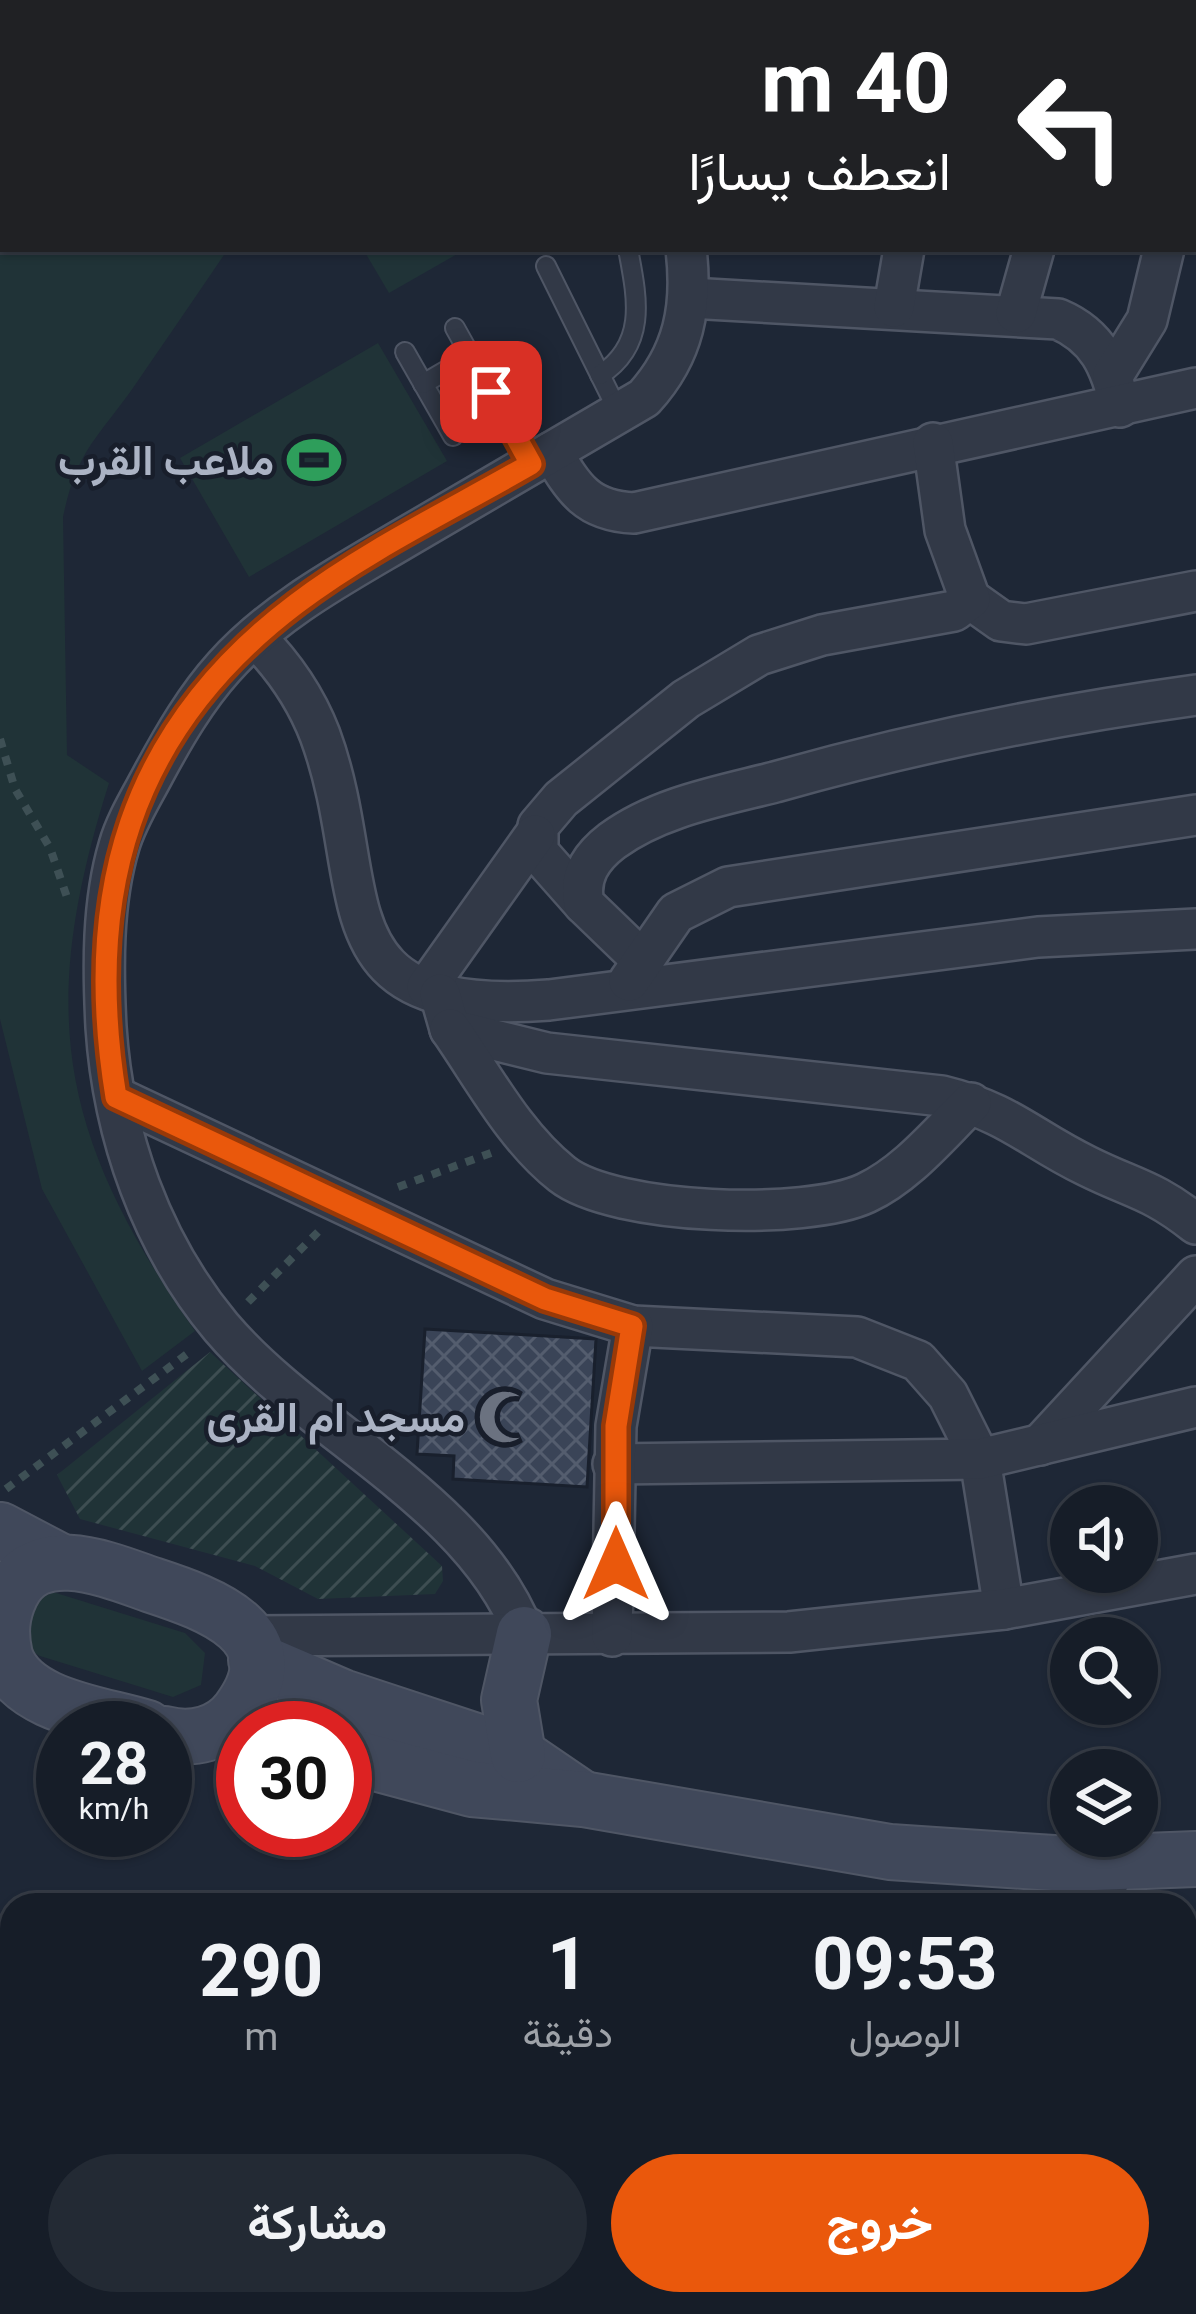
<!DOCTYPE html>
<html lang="ar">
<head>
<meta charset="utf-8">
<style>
  body { margin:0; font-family:Roboto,Vazirmatn,sans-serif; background:#232a34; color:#f1f3f6; direction:rtl; height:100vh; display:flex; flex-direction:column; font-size:45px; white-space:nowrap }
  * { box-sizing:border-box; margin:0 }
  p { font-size:39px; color:#9ea2a8 }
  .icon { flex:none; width:66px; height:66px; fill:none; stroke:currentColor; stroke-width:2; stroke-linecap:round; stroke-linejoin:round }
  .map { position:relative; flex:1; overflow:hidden; direction:ltr }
  .drawer { position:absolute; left:0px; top:1893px; width:1197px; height:423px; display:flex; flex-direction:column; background:#161d28; border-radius:36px 36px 0 0; box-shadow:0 3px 9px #0004,0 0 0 3px #353b45; direction:rtl }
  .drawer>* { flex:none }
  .top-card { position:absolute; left:0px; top:0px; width:1197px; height:252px; box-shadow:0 3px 9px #0004,0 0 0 3px #353b45; direction:rtl; background:#202124; color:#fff; overflow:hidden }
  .buttons { position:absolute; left:1050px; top:1485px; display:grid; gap:24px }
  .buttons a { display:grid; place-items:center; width:108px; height:108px; border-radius:50%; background:#161d28; box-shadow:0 3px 9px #0004,0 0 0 3px #353b45; font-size:60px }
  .speed { position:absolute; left:36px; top:1701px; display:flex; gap:24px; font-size:60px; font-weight:700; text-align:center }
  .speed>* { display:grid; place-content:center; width:156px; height:156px; border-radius:50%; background:#161d28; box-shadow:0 3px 9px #0004,0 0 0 3px #353b45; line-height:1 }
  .speed small { font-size:30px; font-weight:400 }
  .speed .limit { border:18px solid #d22; background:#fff; color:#111 }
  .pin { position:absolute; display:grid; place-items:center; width:102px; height:102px; color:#fff; margin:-51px; border-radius:24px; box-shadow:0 6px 18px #0006 }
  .me { position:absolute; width:132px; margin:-66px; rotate:0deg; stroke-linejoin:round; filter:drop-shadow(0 0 9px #0008) }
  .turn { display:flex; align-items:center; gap:42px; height:252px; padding:0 48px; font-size:54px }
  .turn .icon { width:156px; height:156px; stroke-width:2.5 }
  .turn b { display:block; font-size:84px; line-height:102px }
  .eta { display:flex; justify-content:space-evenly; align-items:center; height:204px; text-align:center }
  .eta b { font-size:72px; font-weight:700; line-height:84px }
  .action { display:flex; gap:24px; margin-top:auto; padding:24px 48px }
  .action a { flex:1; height:138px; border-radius:72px; background:#ea580c; color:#fff; font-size:48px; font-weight:700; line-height:138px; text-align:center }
  .action a+a { background:#232a34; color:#f1f3f6 }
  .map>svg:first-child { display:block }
  .grass { fill:#203337 }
  .garden { fill:url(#garden-furrows) }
  .building { fill:url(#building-cross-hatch); stroke:#19202d; stroke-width:3 }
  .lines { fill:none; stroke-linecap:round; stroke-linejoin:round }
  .lane-casing { stroke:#4f5665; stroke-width:22 }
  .street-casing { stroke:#4f5665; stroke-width:44 }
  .secondary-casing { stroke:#4f5665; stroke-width:58 }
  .path { stroke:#3e5055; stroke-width:8; stroke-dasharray:9 9; stroke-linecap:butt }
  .lane { stroke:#323947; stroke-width:18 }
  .street { stroke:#323947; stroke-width:39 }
  .secondary { stroke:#40485a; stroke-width:54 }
  .route-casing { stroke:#983908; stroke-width:30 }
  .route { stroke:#ea580c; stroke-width:21 }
  .labels { text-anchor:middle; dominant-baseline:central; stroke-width:9; stroke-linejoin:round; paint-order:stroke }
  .poi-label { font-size:42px; font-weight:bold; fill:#abb3c4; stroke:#181e2b; text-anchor:end }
</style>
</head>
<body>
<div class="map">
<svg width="1196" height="2314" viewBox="0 0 1196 2314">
  <defs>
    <pattern id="garden-furrows" width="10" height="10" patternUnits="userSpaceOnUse" patternTransform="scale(3)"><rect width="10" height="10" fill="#203337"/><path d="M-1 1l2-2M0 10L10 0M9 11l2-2" fill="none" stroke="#3e4e52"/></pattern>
    <pattern id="building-cross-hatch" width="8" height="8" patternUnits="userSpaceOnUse" patternTransform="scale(3)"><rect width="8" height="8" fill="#3a4457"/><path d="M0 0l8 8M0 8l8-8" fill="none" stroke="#545d6e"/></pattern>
  </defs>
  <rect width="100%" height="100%" fill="#1e2736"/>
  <g class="grass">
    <path d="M0 0H400L3 3V249H228C197 295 165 341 133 388 97 439 77 450 63 517L67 755 109 783C37 1011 58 1135 195 1331L142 1371 42 1189 0 1019Z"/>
    <path d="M363 249H466L389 293Z"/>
    <path d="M378 343 447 461 249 577 180 458Z"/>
    <path d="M53 1592 185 1633 205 1653 201 1685 173 1697 40 1656 30 1650 22 1609Z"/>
  </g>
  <path class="garden" d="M210 1352 442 1566 443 1581 435 1594 318 1599 255 1566 80 1519 57 1475Z"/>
  <path class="building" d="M425 1329 596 1339 587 1487 453 1479 454 1456 417 1454Z"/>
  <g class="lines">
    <defs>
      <g id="lane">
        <path d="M546 266 619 413"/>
        <path d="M455 328 531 464"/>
        <path d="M405 352 453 436"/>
        <path d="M600 375C648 344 637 297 628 249"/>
        <path d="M423 384 471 356"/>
      </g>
      <g id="street">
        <path d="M678 3 679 0"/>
        <path d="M950 3V0"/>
        <path d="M1194 208 1196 209"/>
        <path d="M690 298 1058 319C1098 336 1111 366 1120 407"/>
        <path d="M894 307 904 249"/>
        <path d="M1016 313 1034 249"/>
        <path d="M1113 375 1147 320 1164 249"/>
        <path d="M552 452C574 489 587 511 634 513L1196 388"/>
        <path d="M970 599 1001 621 1026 624 1196 591"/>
        <path d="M255 637C284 666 305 696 320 735 376 887 311 1018 549 1000L1038 937 1196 929"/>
        <path d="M584 904 538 852V826L561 799 686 699 759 655 822 635 954 611 970 599 945 530 933 443"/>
        <path d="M642 960 584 904C578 877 591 857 612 841 658 807 720 796 775 782 916 742 1051 715 1196 695"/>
        <path d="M629 981 676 913 728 887 1196 815"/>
        <path d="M427 987 535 835"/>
        <path d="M440 994 450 1029 547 1053 942 1096C1011 1113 1029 1138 1087 1166 1133 1189 1152 1189 1196 1224"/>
        <path d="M450 1029C484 1078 515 1137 562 1174 614 1215 807 1221 866 1193 907 1174 940 1133 971 1103"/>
        <path d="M116 1097 545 1299 633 1326 857 1337 918 1361 948 1395 980 1459 1004 1609"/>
        <path d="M1040 1445 1196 1276"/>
        <path d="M613 1464 980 1459 1196 1407"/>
        <path d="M524 1634C473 1501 311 1433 221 1327 151 1243 113 1135 106 1027 103 968 102 903 119 846 126 821 142 796 154 773 174 736 196 698 224 667 275 610 344 574 408 536 487 490 565 444 644 398 684 354 693 307 686 249"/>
        <path d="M248 1636 789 1632 1004 1609 1196 1574"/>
        <path d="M612 1636 616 1426 633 1326"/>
        <path d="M1093 1905 1121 1862"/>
        <path d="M1185 1981 1196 1972"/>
        <path d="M1185 2215 1196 2203"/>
        <path d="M610 2304 611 2314"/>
        <path d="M798 2304V2314"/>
        <path d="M857 2304 877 2314"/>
        <path d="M228 2314 230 2304"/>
        <path d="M1003 2314 1008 2304"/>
        <path d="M1142 2314 1147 2304"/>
      </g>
      <g id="secondary">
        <path d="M0 1530 61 1562"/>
        <path d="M256 1660 342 1697 518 1755 581 1798"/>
        <path d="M147 1728C103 1714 21 1707 5 1656 0 1634 1 1615 11 1594 38 1539 109 1570 152 1585 210 1604 296 1634 239 1711 222 1734 192 1741 165 1734"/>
        <path d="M345 1755 472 1789 583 1799 890 1852 1069 1864 1196 1859"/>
        <path d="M518 1755 509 1700 524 1634"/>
      </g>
    </defs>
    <use href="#lane" class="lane-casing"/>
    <use href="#street" class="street-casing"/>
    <use href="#secondary" class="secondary-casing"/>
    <g class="path">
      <path d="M845 3 847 0"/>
      <path d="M0 739 15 789 50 848 69 903"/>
      <path d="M398 1187 491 1153"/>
      <path d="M248 1302 318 1232"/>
      <path d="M6 1489 191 1351"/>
    </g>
    <use href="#lane" class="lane"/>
    <use href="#street" class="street"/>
    <use href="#secondary" class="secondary"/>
  </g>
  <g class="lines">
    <defs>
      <path id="route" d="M491 392 531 464C453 509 367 550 296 604 128 731 83 896 116 1097L545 1299 632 1326 616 1426V1564"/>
    </defs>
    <use href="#route" class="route-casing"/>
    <use href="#route" class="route"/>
  </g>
  <defs>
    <symbol id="stadium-bare" viewBox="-9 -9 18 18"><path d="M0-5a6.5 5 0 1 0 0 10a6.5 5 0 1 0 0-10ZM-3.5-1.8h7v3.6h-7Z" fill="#2e9e5b" stroke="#181e2b" stroke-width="2.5" paint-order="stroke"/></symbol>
    <symbol id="mosque-bare" viewBox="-9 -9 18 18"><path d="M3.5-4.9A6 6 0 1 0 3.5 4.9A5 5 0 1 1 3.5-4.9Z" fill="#6b7280" stroke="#181e2b" stroke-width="2.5" paint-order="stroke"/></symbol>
  </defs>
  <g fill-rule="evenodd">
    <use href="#stadium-bare" x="276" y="422" width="76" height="76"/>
    <use href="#mosque-bare" x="467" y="1379" width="76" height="76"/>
  </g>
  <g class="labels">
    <g class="poi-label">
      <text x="274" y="460">ملاعب القرب</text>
      <text x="465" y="1417">مسجد ام القرى</text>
    </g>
  </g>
</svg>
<div class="buttons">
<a><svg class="icon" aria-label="sound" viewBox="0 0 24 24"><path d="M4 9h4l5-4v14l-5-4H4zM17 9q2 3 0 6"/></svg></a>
<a><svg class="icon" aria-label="search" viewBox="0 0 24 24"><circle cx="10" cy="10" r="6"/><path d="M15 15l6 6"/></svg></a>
<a><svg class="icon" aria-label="layers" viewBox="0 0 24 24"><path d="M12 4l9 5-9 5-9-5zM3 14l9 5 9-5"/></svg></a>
</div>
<div class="speed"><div>28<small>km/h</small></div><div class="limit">30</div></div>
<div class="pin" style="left:491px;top:392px;background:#d93025"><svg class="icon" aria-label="arrive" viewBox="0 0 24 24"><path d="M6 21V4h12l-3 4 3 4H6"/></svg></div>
<svg class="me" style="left:616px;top:1564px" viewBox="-20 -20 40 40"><path d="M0-17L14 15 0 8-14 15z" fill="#ea580c" stroke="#fff" stroke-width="4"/></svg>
<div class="top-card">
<div class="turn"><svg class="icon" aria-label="left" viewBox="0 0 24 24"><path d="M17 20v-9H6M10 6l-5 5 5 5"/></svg><div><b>40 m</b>انعطف يسارًا</div></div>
</div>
<section class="drawer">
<div class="eta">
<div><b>09:53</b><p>الوصول</p></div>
<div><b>1</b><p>دقيقة</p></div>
<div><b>290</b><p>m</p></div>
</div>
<div class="action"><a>خروج</a><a>مشاركة</a></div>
</section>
</div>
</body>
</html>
